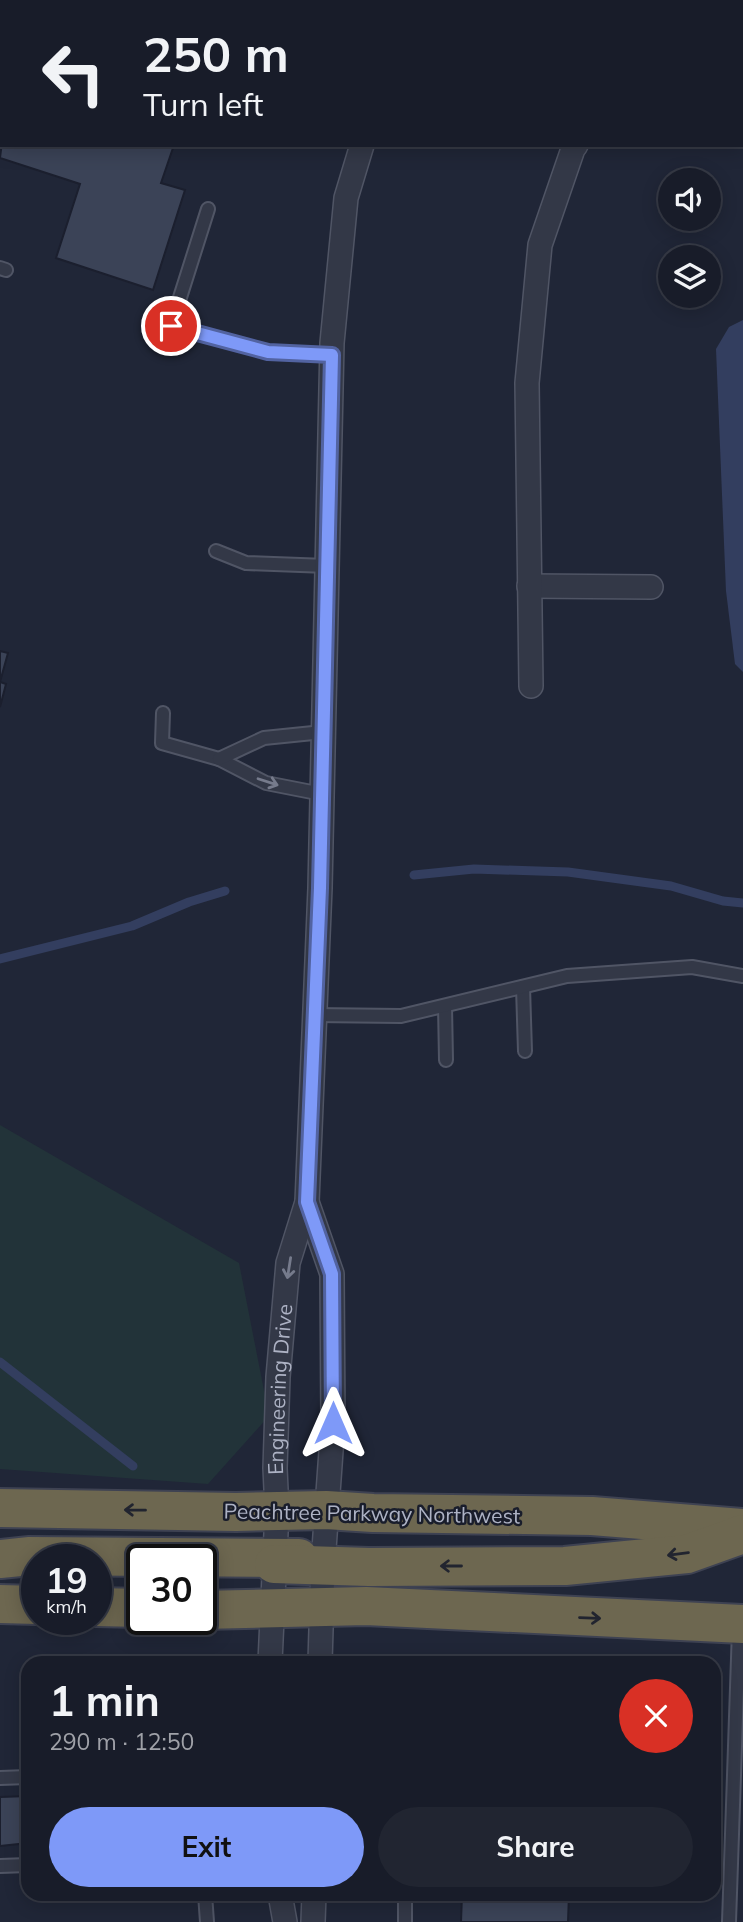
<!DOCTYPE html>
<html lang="en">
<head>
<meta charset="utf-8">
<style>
  body { margin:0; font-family:Mulish,sans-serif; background:#212531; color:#f1f3f6; height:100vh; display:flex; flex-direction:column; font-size:26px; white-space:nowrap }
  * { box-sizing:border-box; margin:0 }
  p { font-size:23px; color:#9fa1a8 }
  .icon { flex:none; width:38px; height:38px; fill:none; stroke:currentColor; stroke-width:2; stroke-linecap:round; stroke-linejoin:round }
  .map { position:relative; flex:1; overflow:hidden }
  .sheet { position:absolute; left:21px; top:1656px; width:700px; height:245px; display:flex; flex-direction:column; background:#181c29; border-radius:21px; box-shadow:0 4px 18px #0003,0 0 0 2px #363a46 }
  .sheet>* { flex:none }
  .banner { position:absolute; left:0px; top:0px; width:744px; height:147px; box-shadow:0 4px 18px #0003,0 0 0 2px #363a46; background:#181c29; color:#f1f3f6; overflow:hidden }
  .controls { position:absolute; left:658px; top:168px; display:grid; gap:14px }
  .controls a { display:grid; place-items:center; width:63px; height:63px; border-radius:50%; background:#181c29; box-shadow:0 4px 18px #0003,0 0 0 2px #363a46; font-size:35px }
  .speed { position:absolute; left:21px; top:1544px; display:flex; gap:14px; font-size:35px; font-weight:700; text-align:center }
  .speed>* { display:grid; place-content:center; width:91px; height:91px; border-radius:50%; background:#181c29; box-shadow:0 4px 18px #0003,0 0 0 2px #363a46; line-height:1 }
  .speed small { font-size:18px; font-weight:400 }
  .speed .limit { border:4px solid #111; border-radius:10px; background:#fff; color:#111 }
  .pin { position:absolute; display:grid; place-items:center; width:60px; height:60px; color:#fff; margin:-30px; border:4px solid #fff; border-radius:50%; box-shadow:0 2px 7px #0007 }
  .me { position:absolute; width:77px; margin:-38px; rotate:0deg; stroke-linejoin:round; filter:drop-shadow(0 0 5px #0008) }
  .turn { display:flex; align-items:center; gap:24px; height:147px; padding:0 28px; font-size:32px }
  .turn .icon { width:91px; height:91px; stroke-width:2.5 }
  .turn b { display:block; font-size:49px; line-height:60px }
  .round { display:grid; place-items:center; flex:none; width:74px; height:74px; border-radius:37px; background:#212531 }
  .headline { display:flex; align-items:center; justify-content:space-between; height:119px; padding:0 28px }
  h1 { font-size:42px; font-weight:700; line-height:52px }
  .primary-button { display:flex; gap:14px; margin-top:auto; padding:14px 28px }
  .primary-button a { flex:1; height:80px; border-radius:42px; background:#7e99f8; color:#111; font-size:28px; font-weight:700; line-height:80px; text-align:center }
  .primary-button a+a { background:#212531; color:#f1f3f6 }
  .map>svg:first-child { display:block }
  .green { fill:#223339 }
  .water { fill:#333e5f }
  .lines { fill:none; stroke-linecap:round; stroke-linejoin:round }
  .stream { stroke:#333e5f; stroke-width:9 }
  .building { fill:#3b4357; stroke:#1b1f2e; stroke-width:2 }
  .lane-casing { stroke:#505565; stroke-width:16 }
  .street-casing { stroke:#505565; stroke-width:26 }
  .highway-casing { stroke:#3e4252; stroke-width:42 }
  .lane { stroke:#333847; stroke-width:12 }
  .street { stroke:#333847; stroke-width:23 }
  .highway { stroke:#6d6750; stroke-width:38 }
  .oneway { stroke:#767b8c }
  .oneway2 { stroke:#21242f }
  .route-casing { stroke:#5263a1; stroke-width:18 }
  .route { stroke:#7e99f8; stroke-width:12 }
  .labels { text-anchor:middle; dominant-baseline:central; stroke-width:5; stroke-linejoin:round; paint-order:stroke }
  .street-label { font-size:21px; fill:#adb2c4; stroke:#191d2b }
</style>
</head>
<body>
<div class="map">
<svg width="743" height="1922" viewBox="0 0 743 1922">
  <rect width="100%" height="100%" fill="#202637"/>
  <path class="green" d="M0 1125 239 1263 269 1416 208 1484 0 1469Z"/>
  <path class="water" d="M743 320V672L735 664 726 591 716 349 729 327Z"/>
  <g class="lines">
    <g class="stream">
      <path d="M414 875 474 869 568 872 671 886 723 901 743 903"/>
      <path d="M0 959 132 926 189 902 225 891"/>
      <path d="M0 1362 133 1466"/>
    </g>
  </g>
  <g class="building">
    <path d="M2 142V145H174L161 183 185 190 153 290 56 258 80 184 0 158Z"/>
    <path d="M0 651 8 653 0 682Z"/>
    <path d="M0 682 6 684 0 707Z"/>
    <path d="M28 1796V1843L0 1846V1797Z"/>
    <path d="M462 1894H569L568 1922H461Z"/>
  </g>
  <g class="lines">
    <defs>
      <g id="lane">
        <path d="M361 0 362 2"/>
        <path d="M208 209 171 326 268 352 332 355"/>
        <path d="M0 268 6 270"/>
        <path d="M216 551 246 563 327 566"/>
        <path d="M163 713 162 743 219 759 266 783 322 794"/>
        <path d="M219 759 264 738 323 732"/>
        <path d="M523 987 525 1051"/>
        <path d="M445 1006 446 1060"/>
        <path d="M313 1015 401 1016 567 976 692 967 743 976"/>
        <path d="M0 1778 28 1777"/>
        <path d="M0 1866 28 1865"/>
        <path d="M205 1894 207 1922"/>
        <path d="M405 1922V1894"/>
        <path d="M729 1922 739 1629"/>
      </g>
      <g id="street">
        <path d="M711 0 712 2"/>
        <path d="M445 2 447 0"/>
        <path d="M742 42 743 43"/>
        <path d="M529 586 651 587"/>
        <path d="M531 686 527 383 540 245 573 149 576 145"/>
        <path d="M307 1202 332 1274 333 1423 323 1563 320 1662"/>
        <path id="s1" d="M270 1662 277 1511 275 1468 278 1377 288 1263 307 1202 320 888 332 343 346 198 362 145"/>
        <path d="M280 1894 285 1922"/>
        <path d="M313 1922 314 1894"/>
      </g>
      <g id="highway">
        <path d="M0 1508 236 1512 326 1510 373 1513 592 1516 743 1528"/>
        <path d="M0 1559 30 1556 299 1558"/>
        <path d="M274 1564 369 1567 565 1566 687 1554 743 1534"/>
        <path d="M0 1604 37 1605"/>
        <path d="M96 1607 142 1608"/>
        <path d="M201 1610 366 1606 743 1624"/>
      </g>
    </defs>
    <use href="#lane" class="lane-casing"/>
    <use href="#street" class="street-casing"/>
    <use href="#highway" class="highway-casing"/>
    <use href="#lane" class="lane"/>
    <use href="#street" class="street"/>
    <use href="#highway" class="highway"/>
  </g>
  <defs><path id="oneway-shaft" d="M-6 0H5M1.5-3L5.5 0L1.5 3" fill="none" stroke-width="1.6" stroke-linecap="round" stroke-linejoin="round" transform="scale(1.75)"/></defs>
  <g class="oneway">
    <use href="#oneway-shaft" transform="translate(268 782) rotate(18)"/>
    <use href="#oneway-shaft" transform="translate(289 1268) rotate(99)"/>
  </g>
  <g class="oneway2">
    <use href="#oneway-shaft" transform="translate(135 1510) rotate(-179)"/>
    <use href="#oneway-shaft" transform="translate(678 1554) rotate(173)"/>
    <use href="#oneway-shaft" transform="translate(451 1566) rotate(180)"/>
    <use href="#oneway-shaft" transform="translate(590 1618) rotate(2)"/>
  </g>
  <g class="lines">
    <defs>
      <path id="route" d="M171 326 268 352 332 355 320 888 307 1202 332 1274 333 1423"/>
    </defs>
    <use href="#route" class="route-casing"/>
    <use href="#route" class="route"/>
  </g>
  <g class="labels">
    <g class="street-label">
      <text stroke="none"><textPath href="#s1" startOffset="273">Engineering Drive</textPath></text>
      <text transform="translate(372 1513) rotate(1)">Peachtree Parkway Northwest</text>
    </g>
  </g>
</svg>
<div class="controls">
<a><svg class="icon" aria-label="sound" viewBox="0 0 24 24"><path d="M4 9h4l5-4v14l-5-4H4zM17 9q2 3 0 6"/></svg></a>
<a><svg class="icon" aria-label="layers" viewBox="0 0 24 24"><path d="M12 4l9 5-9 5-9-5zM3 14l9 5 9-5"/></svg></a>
</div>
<div class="speed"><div>19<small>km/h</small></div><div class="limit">30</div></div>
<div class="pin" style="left:171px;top:326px;background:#d93025"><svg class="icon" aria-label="arrive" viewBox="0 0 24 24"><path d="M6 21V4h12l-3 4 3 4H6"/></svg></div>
<svg class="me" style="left:333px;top:1423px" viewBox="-20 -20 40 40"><path d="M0-17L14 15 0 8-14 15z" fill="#7e99f8" stroke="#fff" stroke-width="4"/></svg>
<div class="banner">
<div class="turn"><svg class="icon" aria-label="left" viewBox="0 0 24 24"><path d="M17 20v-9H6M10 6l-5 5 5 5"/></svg><div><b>250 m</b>Turn left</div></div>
</div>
<section class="sheet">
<div class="headline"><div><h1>1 min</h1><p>290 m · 12:50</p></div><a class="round" style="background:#d93025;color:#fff"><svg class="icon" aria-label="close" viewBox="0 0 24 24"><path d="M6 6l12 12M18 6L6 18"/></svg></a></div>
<div class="primary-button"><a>Exit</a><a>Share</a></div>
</section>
</div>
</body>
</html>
